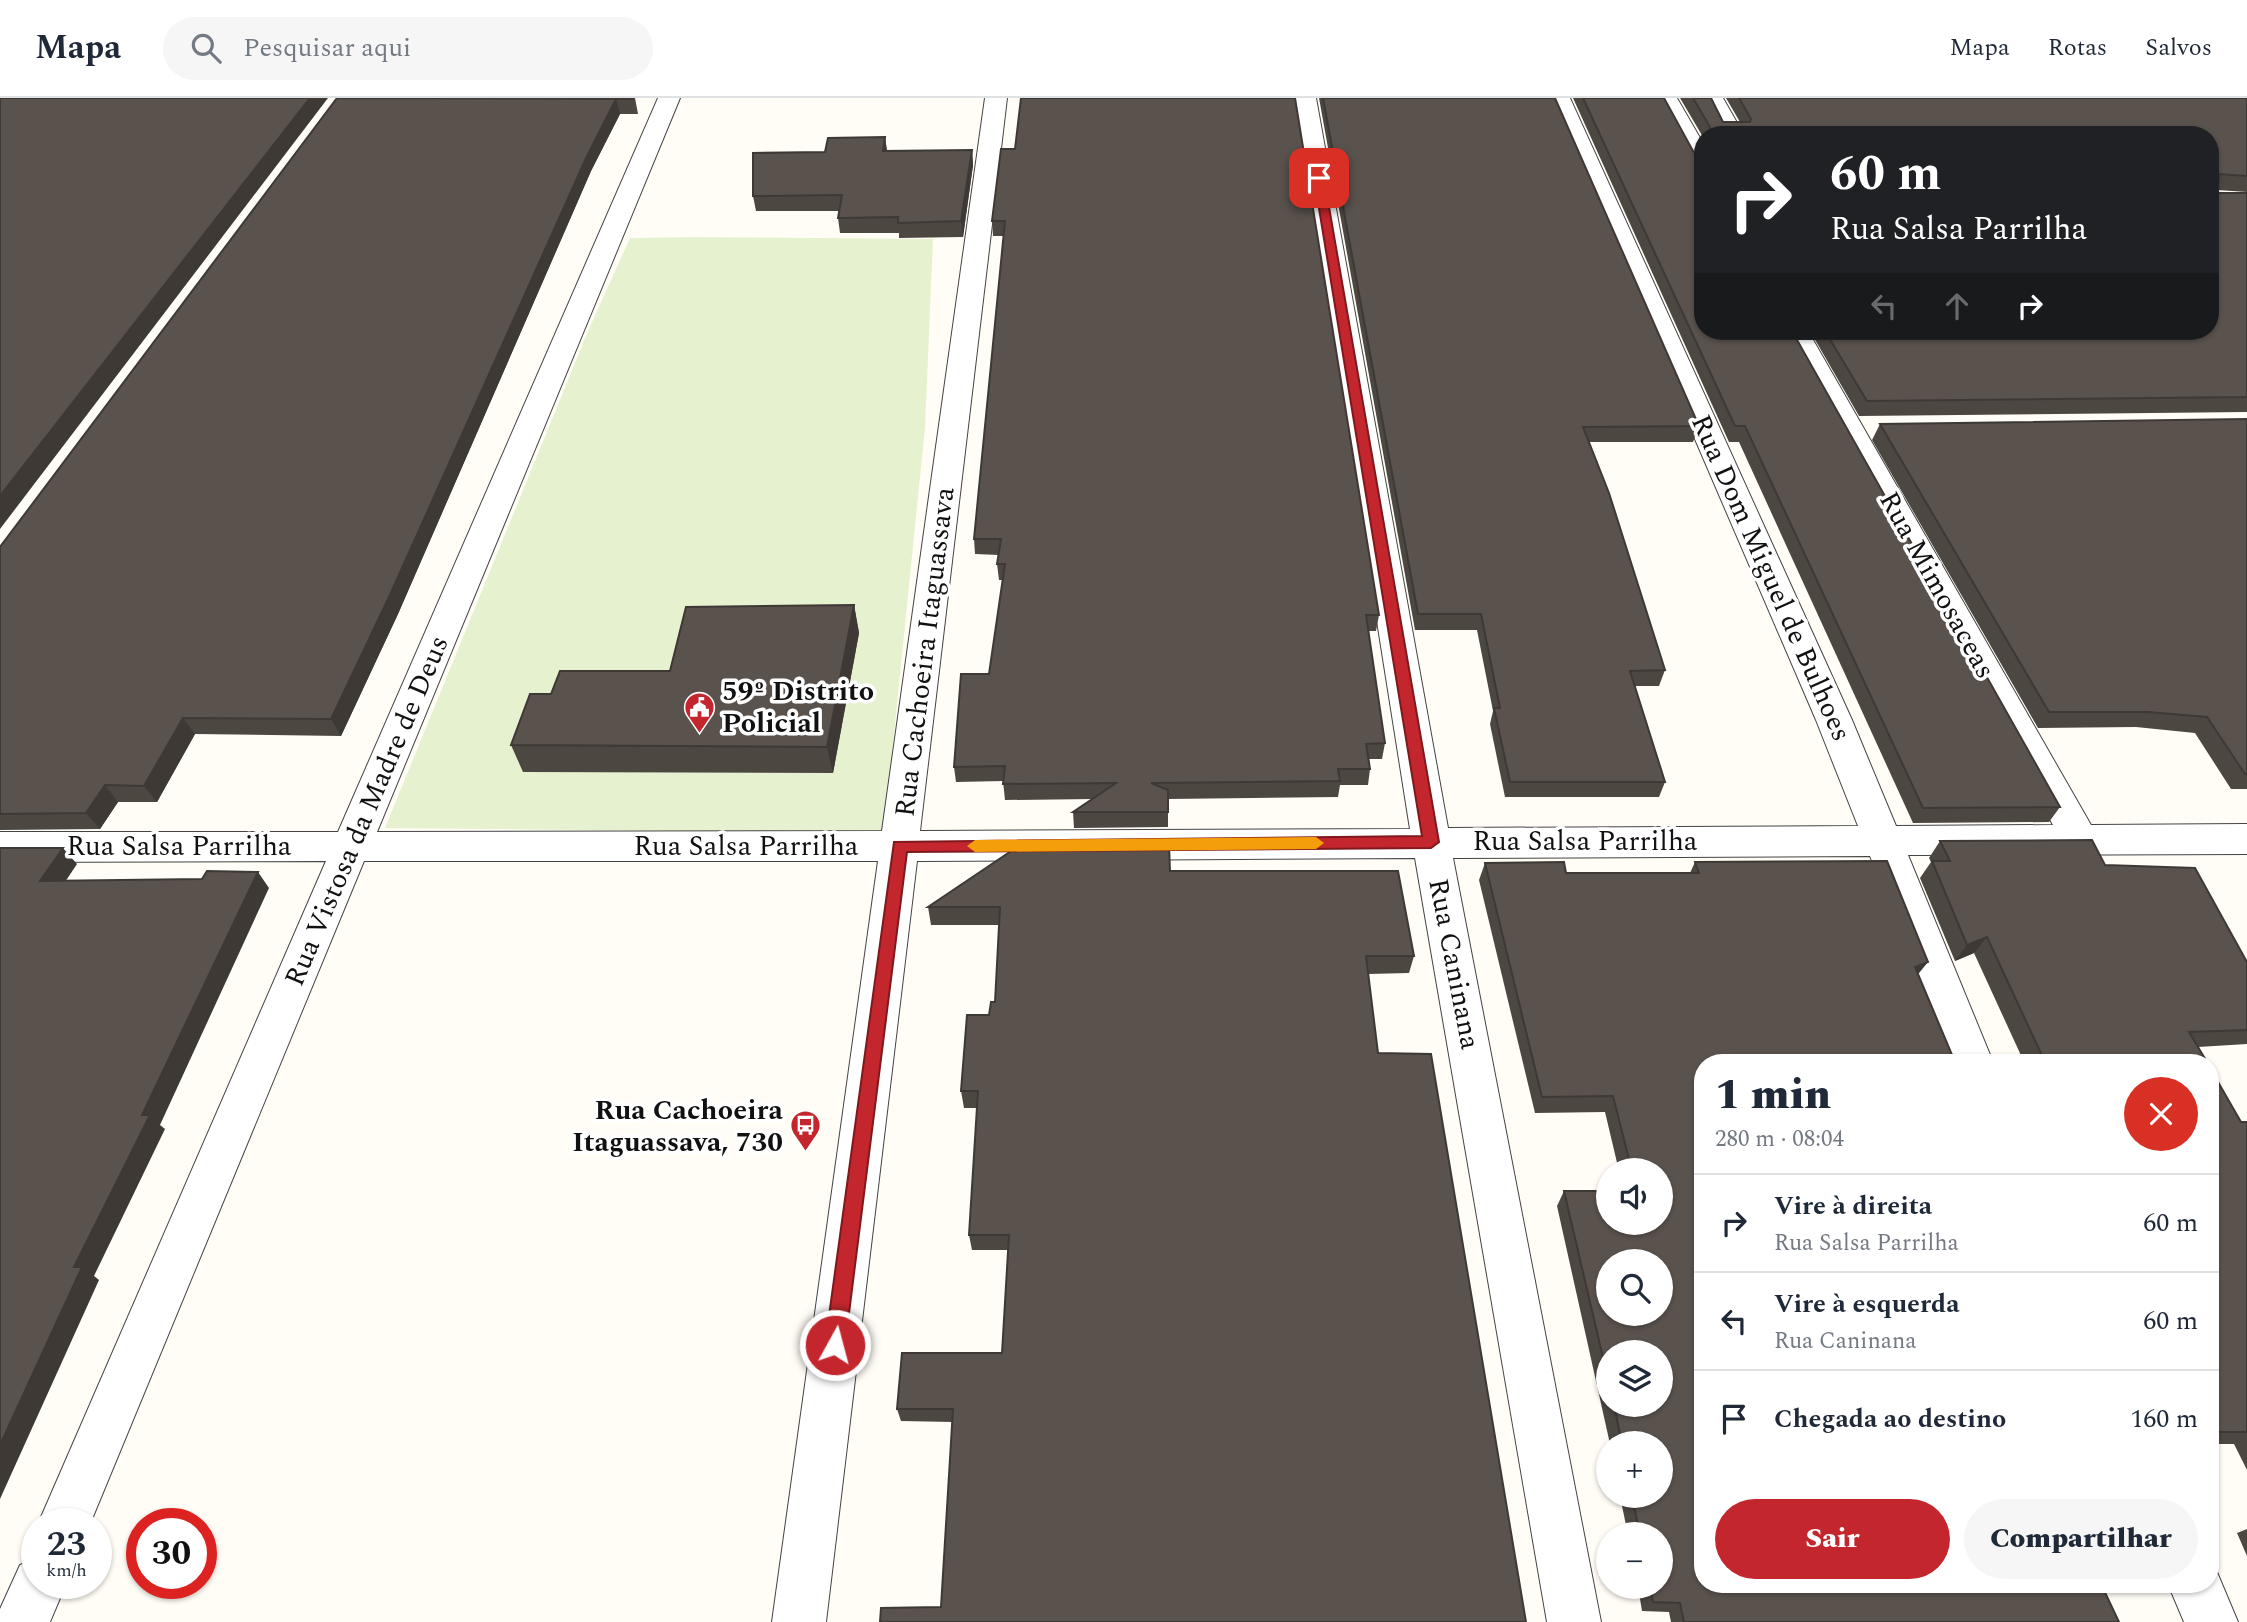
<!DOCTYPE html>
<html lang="pt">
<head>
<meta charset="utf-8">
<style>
  body { margin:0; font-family:Spectral,serif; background:#f6f6f7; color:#1f2937; height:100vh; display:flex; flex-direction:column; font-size:26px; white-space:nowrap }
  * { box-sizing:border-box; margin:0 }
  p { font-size:23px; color:#747a83 }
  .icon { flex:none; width:38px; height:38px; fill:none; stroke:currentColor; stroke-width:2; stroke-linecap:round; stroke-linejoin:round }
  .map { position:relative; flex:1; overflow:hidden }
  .details { position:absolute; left:1694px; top:956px; width:525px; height:539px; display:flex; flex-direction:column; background:#fff; border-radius:28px; box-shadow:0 2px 5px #0004 }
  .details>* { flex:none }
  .top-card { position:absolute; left:1694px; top:28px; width:525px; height:214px; border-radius:28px; box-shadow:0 2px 5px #0004; background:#202124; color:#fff; overflow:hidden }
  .fabs { position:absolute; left:1596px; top:1060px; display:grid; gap:14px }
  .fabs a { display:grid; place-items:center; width:77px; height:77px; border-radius:50%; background:#fff; box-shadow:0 2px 5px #0004; font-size:35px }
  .speed { position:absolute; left:21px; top:1410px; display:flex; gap:14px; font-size:35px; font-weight:700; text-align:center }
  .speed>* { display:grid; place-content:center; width:91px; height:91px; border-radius:50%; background:#fff; box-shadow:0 2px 5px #0004; line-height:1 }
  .speed small { font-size:18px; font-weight:400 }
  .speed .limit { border:10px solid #d22; background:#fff; color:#111 }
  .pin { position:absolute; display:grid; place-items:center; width:60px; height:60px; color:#fff; margin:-30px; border-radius:14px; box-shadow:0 4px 10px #0006 }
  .me { position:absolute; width:77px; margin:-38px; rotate:7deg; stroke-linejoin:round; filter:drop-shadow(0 0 5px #0008) }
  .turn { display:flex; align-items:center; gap:24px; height:147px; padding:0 21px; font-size:32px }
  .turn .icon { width:91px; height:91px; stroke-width:2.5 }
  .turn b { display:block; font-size:49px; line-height:60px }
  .lanes { display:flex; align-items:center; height:66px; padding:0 21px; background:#0003; justify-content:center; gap:35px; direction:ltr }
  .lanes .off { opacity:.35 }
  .round { display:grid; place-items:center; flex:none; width:74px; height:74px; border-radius:37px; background:#f6f6f7 }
  .headline { display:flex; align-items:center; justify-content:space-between; height:119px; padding:0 21px }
  h1 { font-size:42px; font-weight:800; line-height:52px }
  .action { display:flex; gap:14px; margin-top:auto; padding:14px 21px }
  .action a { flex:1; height:80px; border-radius:42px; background:#c4262e; color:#fff; font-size:28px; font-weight:800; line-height:80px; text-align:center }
  .action a+a { background:#f6f6f7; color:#1f2937 }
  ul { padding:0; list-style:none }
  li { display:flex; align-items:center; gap:21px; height:98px; padding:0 21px; border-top:2px solid #e0e1e3 }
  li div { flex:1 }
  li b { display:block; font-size:26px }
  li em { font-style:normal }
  header { display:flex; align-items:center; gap:42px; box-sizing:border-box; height:98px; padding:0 35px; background:#fff; border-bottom:2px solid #e0e1e3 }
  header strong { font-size:33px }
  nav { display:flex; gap:38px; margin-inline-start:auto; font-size:24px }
  .search { width:490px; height:63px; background:#f6f6f7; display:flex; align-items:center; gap:18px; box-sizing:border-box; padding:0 24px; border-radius:38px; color:#747a83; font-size:26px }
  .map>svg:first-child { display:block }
  .pitch { fill:#e6f2cf }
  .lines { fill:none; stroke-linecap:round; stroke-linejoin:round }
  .street-casing { stroke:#444; stroke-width:2 }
  .street { fill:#fff; fill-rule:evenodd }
  .wall { fill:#4d4742; fill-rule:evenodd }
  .shaded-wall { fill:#3f3936 }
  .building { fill:#5a524d; stroke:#3f3936; stroke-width:2; fill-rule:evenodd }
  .route { fill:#c4262e; stroke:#7f191e; stroke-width:2 }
  .slow { fill:#f59e0b }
  .labels { text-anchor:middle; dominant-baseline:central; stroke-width:7; stroke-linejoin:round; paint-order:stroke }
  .street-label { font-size:28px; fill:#111; stroke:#fff }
  .poi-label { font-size:28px; font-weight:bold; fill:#111; stroke:#fff; text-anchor:start }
</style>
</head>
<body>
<header>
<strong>Mapa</strong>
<div class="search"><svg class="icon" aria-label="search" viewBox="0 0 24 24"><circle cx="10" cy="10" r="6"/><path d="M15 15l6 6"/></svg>Pesquisar aqui</div>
<nav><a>Mapa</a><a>Rotas</a><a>Salvos</a></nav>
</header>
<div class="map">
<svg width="2247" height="1524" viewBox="0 0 2247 1524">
  <rect width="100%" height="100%" fill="#fffdf5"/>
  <path class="pitch" d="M693 139 933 141 925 330 884 735 385 730 588 233 630 140Z"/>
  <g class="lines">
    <defs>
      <g id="street">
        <path d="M658 0H680L377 734 882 733 985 0H1007L920 733 1410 731 1294 0H1316L1448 730 1858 728 1816 622 1548 0H1570L1852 622 1896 728 2053 727 1781 233H1808L2091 727 2247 726V756L1908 757 1993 964H1951L1870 758 1453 760 1601 1524H1547L1415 760 917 763 826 1524H772L878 763H364L90 1426H38L326 763 0 764V734H338Z"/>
        <path d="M1655 0H1677L1703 45V73L1695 71 1691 66Z"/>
        <path d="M1701 0H1723L1744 37H1721Z"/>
        <path d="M37 1460V1486H66L50 1524H0V1511L20 1467Z"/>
        <path d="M2210 1465 2214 1467 2238 1524H2184L2168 1486H2210Z"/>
      </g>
    </defs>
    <use href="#street" class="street-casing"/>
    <use href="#street" class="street"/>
  </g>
  <g class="wall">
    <path d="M337 0H635L638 16H620L591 73 398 516 341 638 195 636 157 704H118L100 731 0 732V449Z"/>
    <path d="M1319 0H1555L1699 328 1693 344H1589L1665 572 1659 588H1635L1665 684 1659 699H1505L1490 626 1493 613 1477 532H1415Z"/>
    <path d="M1573 0H1664L1703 233 2060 709 2049 724 1913 725 1739 344H1729Z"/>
    <path d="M1680 0H1711L1723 24H1740L1726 0H2247V94L2217 92V95H2247V314L1859 318 1810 233H2210V37H1703V39Z"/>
    <path d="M885 39 887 53 972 52 973 67 963 139 899 140V135H840L838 120 839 113H756L753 98 825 54Z"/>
    <path d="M1015 51 1379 517 1376 533H1368L1385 645 1382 661H1369L1370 671 1368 687H1340L1338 699 1168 701V729L1074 730 1073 714 1093 701 1005 702 1003 683 956 684 954 669 989 576 1003 482H999L997 466 999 457 975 456 974 441 1004 138H993L992 123Z"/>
    <path d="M2247 321V691H2231L2195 635 2136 629 2038 630 1872 342 1880 326Z"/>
    <path d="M854 507 859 535 833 675 523 674 511 647 670 573Z"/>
    <path d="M1940 743 2105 767 2247 864V946L2198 949 2207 964H2024L1974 855 1955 863 1920 780 1931 764 1929 760Z"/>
    <path d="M1695 764 1918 877 1703 1486H2143L2103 1490 2119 1524H1671L1669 1514 1642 1513 1638 1489H1661V1437H1628L1620 1398H1661V1346H1610L1557 1108 1564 1093 1608 1125 1661 1073H1619L1605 1014 1535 1015 1479 782 1485 765 1566 775H1690ZM1608 1255 1661 1307H1608Z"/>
    <path d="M1170 773 1414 858 1409 875 1368 876 941 1509 952 1324 901 1323 897 1311 1002 1255 1008 1152H972L969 1137 977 1010H964L961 993 995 904 999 827H931L928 809Z"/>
    <path d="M2210 970 2241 1024H2247V1372L2234 1346H2210Z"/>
    <path d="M2247 1431V1458L2237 1435Z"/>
  </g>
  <g class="shaded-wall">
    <path d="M310 0H328L0 431V398Z"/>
    <path d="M616 1 620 16 591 73 398 516 341 638 331 621 587 58Z"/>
    <path d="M885 39 887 54 883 53Z"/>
    <path d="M972 52 973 67 963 139 961 123Z"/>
    <path d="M854 507 859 535 833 675 827 649Z"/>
    <path d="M183 620 195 636 157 704 144 688Z"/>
    <path d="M105 687 118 704 100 731 86 715Z"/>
    <path d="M63 750 77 766 55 799 40 783Z"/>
    <path d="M258 774 269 790 160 1027 165 1031 94 1178 99 1182 0 1401V1347L74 1169 142 1017Z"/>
    <path d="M1987 839 1974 855 1955 863 1967 847Z"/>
    <path d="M1928 864 1915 880V869Z"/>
  </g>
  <g class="building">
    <path d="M0 0H310L0 398Z"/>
    <path d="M337 0 634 1H616L587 58 389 499 331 621 183 620 144 688 105 687 86 715 0 716V449Z"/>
    <path d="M1021 0H1295L1379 517H1366L1385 645 1366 646 1370 671H1338L1340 683 1151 685 1168 692V714H1073L1116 685 1003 686 1005 668 954 669 961 576H989L1005 466H997L1001 441H974L1005 123H992L1001 51H1015Z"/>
    <path d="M1323 0H1555L1699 328 1583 329 1609 395 1665 572 1630 573 1665 684H1510L1494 610H1500L1481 516H1418Z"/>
    <path d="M1583 0H1664L1693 53 1699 59H1703V233H1792L2060 709 1923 710 1745 328H1735Z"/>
    <path d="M1693 0H1711L1723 24H1750L1751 21 1739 0H2247V78L2219 76 2217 95H2247V299L1867 303 1825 233H2210V37H1710V29Z"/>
    <path d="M885 39 883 53 972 52 961 123 898 125V119L838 120 842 97 753 98V55L825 54 828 40Z"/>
    <path d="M2247 321V676H2245L2207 619 2148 614H2049L1880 326Z"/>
    <path d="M854 507 827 649 511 647 530 596H551L560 573H670L686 509Z"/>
    <path d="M2092 742 2105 767 2195 770 2247 864V932L2189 934 2207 964H2045L1987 839 1967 847 1932 763H1950L1940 743Z"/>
    <path d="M1169 746 1170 773H1398L1414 858H1366L1378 955 1431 956 1526 1524H880L881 1510 941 1509 953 1311H897L902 1255H1002L1009 1137H969L978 993H961L967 917H989L991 904H995L1000 809H928L1020 747Z"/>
    <path d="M0 750H63L40 783 202 781 207 773 258 774 142 1017H150L74 1169H82L0 1347Z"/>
    <path d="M1887 763 1928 864 1915 869 1955 964H1703V1486H2101L2119 1524H1684L1680 1505 1653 1504 1650 1489H1661V1437H1640L1632 1398H1661V1346H1622L1614 1307H1661V1255H1608V1281L1564 1093H1608V1125H1661V1073H1632L1613 998 1542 999 1485 765 1564 764 1566 775H1699L1695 764ZM1608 1164H1661V1216H1608Z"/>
    <path d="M2210 970 2241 1024H2247V1334H2216L2210 1322Z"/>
  </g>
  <path class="route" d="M1319 77 1324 80 1439 744 1431 750 907 754 845 1247 842 1254 835 1257 828 1254 825 1247 894 744 1422 738 1314 80Z"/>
  <path class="slow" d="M1316 739 1324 745 1316 751 975 754 967 748 975 742Z"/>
  <defs>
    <symbol id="civic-pin" viewBox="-11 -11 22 30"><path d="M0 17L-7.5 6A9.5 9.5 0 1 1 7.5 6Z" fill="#c4262e" stroke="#fff"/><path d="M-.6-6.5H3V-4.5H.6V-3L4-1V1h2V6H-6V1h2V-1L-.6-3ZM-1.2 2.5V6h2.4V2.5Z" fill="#fff"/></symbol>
    <symbol id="bus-pin" viewBox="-11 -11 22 30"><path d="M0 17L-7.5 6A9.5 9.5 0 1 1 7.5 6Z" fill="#c4262e" stroke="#fff"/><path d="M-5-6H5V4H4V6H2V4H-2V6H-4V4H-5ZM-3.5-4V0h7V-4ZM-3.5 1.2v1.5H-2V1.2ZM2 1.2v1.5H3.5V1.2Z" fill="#fff"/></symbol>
  </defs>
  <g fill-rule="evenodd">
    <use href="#civic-pin" x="682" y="592" width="35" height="47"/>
    <use href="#bus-pin" x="788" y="1010" width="35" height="47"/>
  </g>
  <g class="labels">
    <g class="street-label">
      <text transform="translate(1771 480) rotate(66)">Rua Dom Miguel de Bulhoes</text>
      <text transform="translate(1937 487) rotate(61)">Rua Mimosaceas</text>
      <text transform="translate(925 554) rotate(-83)">Rua Cachoeira Itaguassava</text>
      <text transform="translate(367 713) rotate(-67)">Rua Vistosa da Madre de Deus</text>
      <text x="1585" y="743">Rua Salsa Parrilha</text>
      <text x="179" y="748">Rua Salsa Parrilha</text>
      <text x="746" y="748">Rua Salsa Parrilha</text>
      <text transform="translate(1454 866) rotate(79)">Rua Caninana</text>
    </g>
    <g class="poi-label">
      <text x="722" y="593">59º Distrito<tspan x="722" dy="32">Policial</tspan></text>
      <text x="783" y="1012" text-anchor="end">Rua Cachoeira<tspan x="783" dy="32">Itaguassava, 730</tspan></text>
    </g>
  </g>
</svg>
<div class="fabs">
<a><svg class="icon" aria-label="sound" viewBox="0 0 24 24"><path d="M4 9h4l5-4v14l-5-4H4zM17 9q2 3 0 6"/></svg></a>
<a><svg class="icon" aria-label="search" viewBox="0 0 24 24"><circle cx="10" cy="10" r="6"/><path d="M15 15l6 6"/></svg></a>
<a><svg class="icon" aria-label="layers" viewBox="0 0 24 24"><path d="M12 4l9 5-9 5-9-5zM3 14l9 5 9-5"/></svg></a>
<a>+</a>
<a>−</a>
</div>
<div class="speed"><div>23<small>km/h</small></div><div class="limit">30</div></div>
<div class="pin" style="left:1319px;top:80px;background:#d93025"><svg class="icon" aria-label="arrive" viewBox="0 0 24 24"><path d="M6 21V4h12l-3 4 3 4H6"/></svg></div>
<svg class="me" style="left:835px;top:1247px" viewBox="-20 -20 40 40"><circle r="17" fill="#c4262e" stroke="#fff" stroke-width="3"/><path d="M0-11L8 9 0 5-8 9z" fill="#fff"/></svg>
<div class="top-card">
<div class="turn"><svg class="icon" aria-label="right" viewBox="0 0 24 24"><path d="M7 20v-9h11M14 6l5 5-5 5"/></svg><div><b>60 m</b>Rua Salsa Parrilha</div></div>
<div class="lanes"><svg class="icon off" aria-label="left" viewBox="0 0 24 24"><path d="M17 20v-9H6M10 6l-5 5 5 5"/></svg><svg class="icon off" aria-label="ahead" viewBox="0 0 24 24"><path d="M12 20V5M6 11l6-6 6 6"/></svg><svg class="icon" aria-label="right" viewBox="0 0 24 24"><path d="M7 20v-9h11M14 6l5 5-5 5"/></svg></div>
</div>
<section class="details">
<div class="headline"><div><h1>1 min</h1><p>280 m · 08:04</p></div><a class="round" style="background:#d93025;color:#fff"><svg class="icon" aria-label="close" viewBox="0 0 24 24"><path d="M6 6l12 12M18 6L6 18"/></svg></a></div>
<ul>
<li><svg class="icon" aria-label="right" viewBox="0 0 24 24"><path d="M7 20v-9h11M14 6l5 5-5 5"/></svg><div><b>Vire à direita</b><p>Rua Salsa Parrilha</p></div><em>60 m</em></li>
<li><svg class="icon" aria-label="left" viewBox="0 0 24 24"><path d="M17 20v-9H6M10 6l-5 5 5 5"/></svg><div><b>Vire à esquerda</b><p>Rua Caninana</p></div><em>60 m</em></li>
<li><svg class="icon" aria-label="arrive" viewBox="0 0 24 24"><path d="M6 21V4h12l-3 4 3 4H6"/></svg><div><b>Chegada ao destino</b></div><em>160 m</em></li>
</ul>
<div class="action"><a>Sair</a><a>Compartilhar</a></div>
</section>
</div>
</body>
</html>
